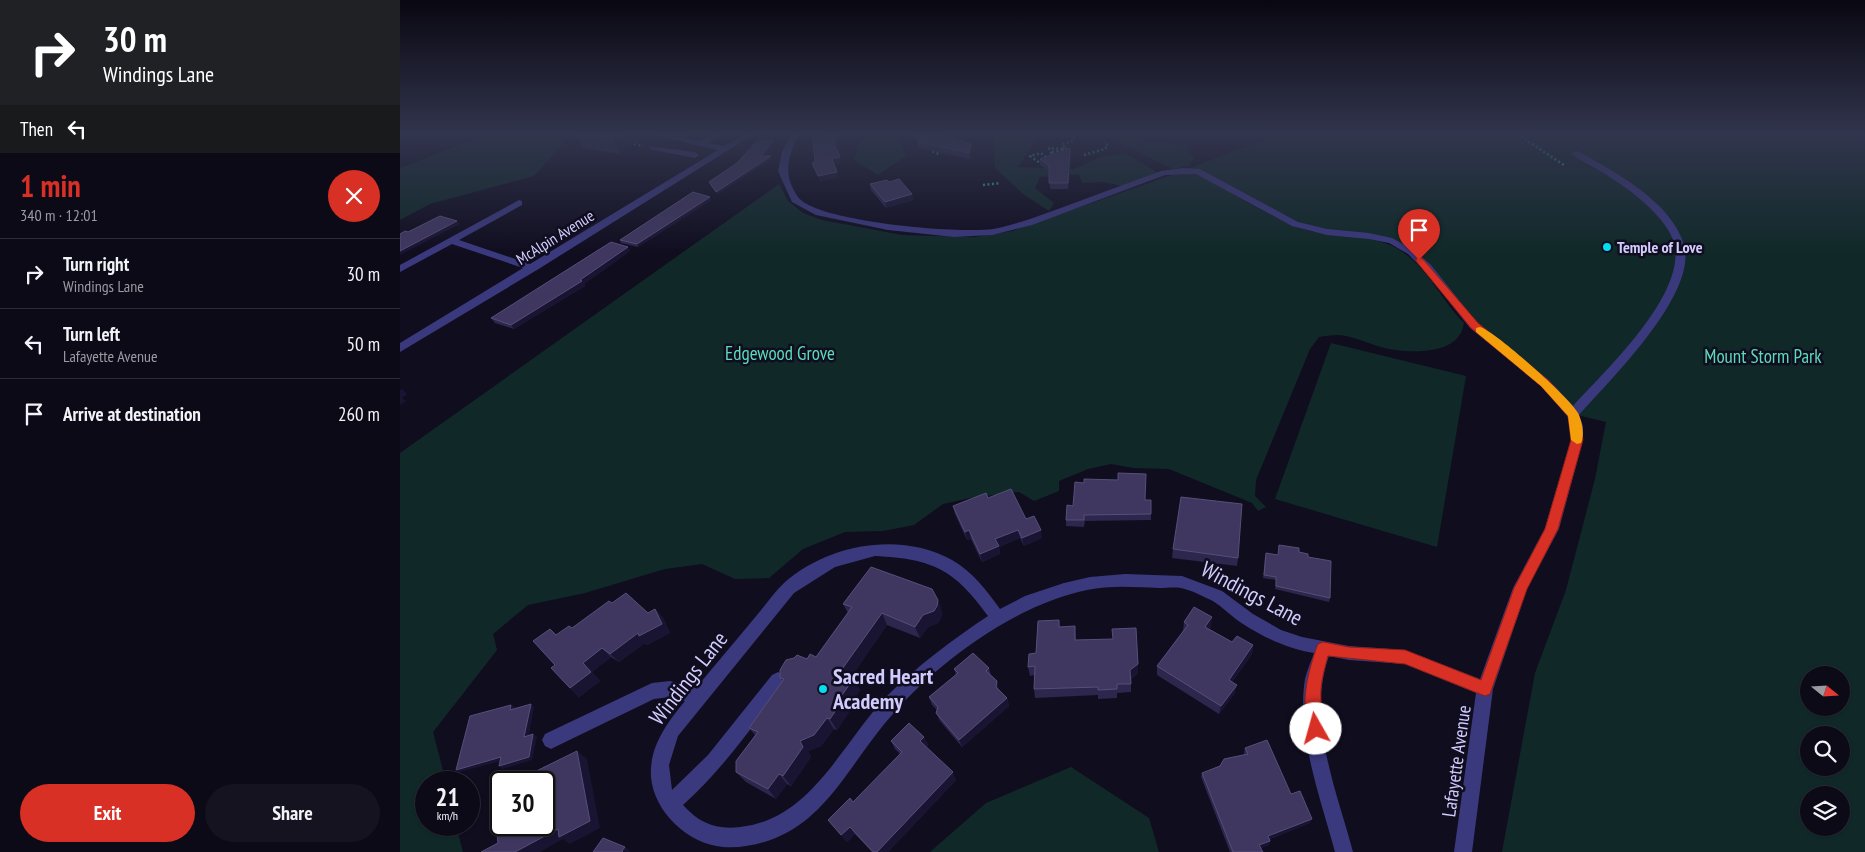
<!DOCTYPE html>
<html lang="en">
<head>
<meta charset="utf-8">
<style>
  body { margin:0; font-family:"PT Sans Narrow",sans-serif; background:#151320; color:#f1f3f6; height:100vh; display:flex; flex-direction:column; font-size:19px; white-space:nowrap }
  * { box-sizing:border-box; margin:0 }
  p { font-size:16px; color:#9a9aa1 }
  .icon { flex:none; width:28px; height:28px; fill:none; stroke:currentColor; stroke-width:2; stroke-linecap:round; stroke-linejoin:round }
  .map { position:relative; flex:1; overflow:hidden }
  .details { display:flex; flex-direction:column; background:#0c0a17; width:400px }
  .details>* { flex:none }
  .hud { background:#202124; color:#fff; overflow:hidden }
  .needle { width:32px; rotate:108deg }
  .controls { position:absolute; left:1400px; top:666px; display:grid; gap:10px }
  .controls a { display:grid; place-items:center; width:50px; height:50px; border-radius:50%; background:#0c0a17; box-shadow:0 1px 4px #0004,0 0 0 1px #2c2b36; font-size:25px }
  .speed { position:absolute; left:15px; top:771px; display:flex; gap:10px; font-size:25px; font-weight:700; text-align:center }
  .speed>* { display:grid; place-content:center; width:65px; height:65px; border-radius:50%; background:#0c0a17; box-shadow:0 1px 4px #0004,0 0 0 1px #2c2b36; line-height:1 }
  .speed small { font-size:12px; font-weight:400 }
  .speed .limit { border:2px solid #111; border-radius:8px; background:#fff; color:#111 }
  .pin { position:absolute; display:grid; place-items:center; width:42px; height:42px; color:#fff; margin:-51px -21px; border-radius:50% 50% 50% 0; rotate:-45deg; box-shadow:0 0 5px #0007 }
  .pin .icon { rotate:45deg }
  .me { position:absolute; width:55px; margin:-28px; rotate:353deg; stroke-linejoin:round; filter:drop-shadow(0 0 4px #0008) }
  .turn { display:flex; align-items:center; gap:18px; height:105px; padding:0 20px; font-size:22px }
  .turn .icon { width:65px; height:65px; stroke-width:2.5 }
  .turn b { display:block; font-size:35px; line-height:42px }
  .then { display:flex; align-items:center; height:48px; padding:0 20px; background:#0003; gap:10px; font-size:19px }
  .round { display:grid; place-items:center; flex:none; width:52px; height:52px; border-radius:26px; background:#151320 }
  .head { display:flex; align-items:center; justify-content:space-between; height:85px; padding:0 20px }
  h1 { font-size:30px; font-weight:700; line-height:38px; color:#d93025 }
  .button { display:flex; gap:10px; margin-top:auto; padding:10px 20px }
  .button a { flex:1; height:58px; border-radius:30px; background:#d93025; color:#fff; font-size:20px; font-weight:700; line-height:58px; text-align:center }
  .button a+a { background:#151320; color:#f1f3f6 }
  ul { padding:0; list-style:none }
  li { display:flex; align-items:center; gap:15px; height:70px; padding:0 20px; border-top:1px solid #2c2b36 }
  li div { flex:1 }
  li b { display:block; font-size:19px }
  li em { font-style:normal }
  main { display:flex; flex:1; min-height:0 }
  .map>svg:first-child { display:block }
  .green { fill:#102928; fill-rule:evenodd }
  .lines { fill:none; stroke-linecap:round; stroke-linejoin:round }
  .path { stroke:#2fafa6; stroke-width:2.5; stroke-dasharray:2 2.5; stroke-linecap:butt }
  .minor { fill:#3b397e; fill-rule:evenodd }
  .wall { fill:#2d264d }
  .shaded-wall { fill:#1a1433 }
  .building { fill:#3f3760; stroke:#564f79 }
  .route { fill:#d93025; stroke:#8d1f18 }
  .slow { fill:#f59e0b }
  .poi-dot { fill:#04dcf2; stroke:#100d1f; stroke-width:2 }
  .labels { text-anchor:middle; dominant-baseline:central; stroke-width:5; stroke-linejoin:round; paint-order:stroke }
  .far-street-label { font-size:16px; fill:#d1ccfe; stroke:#100d1f }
  .far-poi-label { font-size:16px; font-weight:bold; fill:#d1ccfe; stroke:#100d1f; text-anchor:start }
  .park-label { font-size:19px; fill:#5adcbb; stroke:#100d1f }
  .street-label { font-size:19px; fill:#d1ccfe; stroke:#100d1f }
  .near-street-label { font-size:22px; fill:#d1ccfe; stroke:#100d1f }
  .near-poi-label { font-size:22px; font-weight:bold; fill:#d1ccfe; stroke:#100d1f; text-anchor:start }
</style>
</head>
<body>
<main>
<section class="details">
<div class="hud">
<div class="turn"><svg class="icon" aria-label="right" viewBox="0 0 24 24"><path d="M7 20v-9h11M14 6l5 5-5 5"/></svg><div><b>30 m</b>Windings Lane</div></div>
<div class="then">Then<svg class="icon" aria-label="left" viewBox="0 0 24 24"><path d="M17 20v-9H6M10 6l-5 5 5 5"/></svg></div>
</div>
<div class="head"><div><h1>1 min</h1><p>340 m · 12:01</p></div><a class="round" style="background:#d93025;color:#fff"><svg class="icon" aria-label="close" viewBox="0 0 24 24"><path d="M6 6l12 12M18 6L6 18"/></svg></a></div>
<ul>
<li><svg class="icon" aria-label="right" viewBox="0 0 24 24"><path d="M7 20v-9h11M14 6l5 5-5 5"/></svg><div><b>Turn right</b><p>Windings Lane</p></div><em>30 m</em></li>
<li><svg class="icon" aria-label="left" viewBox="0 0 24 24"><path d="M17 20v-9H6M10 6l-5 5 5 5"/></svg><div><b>Turn left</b><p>Lafayette Avenue</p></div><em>50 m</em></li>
<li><svg class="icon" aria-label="arrive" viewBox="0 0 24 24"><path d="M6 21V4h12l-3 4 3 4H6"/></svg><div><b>Arrive at destination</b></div><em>260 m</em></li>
</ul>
<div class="button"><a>Exit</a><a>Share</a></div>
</section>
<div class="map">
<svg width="1465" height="852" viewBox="0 0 1465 852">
  <rect width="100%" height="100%" fill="#100d1f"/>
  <g class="green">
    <path d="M87 134H163L166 140 134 176 30 204 0 220V168Z"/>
    <path d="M462 134H497L506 156 478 175 454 160Z"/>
    <path d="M593 134H639L618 167 674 169 700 157 727 154 759 173 722 186 703 182 682 183 679 174 640 177 635 188 654 203 649 211 623 194 595 168Z"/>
    <path d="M878 134H1465V852H1102L1135 673 1166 590 1195 479 1206 422 1173 414 1074 326 1027 267 992 241 910 228 797 171H783ZM1409 675H1441V708H1409ZM1409 735H1441V768H1409ZM1409 795H1441V828H1409Z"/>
    <path d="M720 135 745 141 791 145 787 152 794 158 788 166 773 169 710 138Z"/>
    <path d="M794 174C807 177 819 186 831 193 852 205 873 217 895 226 928 240 968 231 998 249 1027 266 1041 300 1064 323 1060 353 1019 353 995 350 976 348 957 336 938 335 932 335 925 336 919 337L910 349 856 480 855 496 866 507 858 511 852 503 769 469 733 468 711 464 688 469 659 481V491L634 501 619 492 570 498 543 504 514 525 483 531 445 532 403 549 369 578 335 579 302 564 265 569 185 593 128 605 93 634 97 650 33 732 46 782H26V825H56L63 852H0V453L379 184 388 201 403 213 422 220 502 235 574 237 612 231 772 175Z"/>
    <path d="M931 343 1066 376 1037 547 875 499Z"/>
    <path d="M671 767 749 818 759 852H530L586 803Z"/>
  </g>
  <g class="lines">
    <g class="path">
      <path d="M1117 134 1164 165"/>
      <path d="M234 144 243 146"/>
      <path d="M532 148 531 151 539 154"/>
      <path d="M662 150 665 148 662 144 673 141 674 137"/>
      <path d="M652 152 663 150"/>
      <path d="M684 155 705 149 708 145 704 142"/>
      <path d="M653 158 649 148 667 149"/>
      <path d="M643 162 640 163 630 156 641 153 647 158"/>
      <path d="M583 185 600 183"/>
    </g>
    <g class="minor">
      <path d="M250 134H264L300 141 312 134H321L308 143 324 146 345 134H354L137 270 0 352V343L123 268 52 244 0 272V265L119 200 122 201V205L59 240 130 264 318 150Z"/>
      <path d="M391 134H399C388 157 382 174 398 197 416 222 561 234 593 229 619 224 644 214 669 205 699 194 730 182 761 171L783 168 800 169 898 222 927 229 969 233 992 238 1014 250 1031 265 1078 324 1149 380 1173 406C1205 371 1283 298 1275 247 1272 231 1260 218 1249 207 1234 193 1217 181 1200 171 1191 165 1178 160 1171 153L1178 151C1215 172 1272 202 1284 245 1298 294 1210 380 1179 415L1183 426V440L1159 529 1127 589 1093 689 1072 852H1054L1076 693 1005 664 949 660 929 656C906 719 937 791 953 852H935C921 800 896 733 905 679 907 670 911 662 914 653 888 649 865 638 843 624 832 617 822 606 811 600 802 596 791 590 781 588 775 587 766 588 759 588 735 587 710 585 687 590 610 606 526 670 478 732 451 766 428 810 388 832 370 842 345 849 323 847 288 844 254 812 251 777 249 747 267 723 285 701L270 697 254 699 157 746 151 749 145 746 142 740 145 734 252 683 270 681 296 688C316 664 337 639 357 615 366 605 374 592 384 583 428 544 500 531 552 560 573 572 587 591 600 609L625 596 664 583 690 577 725 574 782 576 822 591 853 614 881 630 902 637 949 646 1005 650 1080 679 1113 588 1145 528 1171 440V426L1167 416 1141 386 1070 328 1023 269 1008 254 989 243 969 239 927 235 892 226 796 174 765 175 632 225 592 235 554 237 488 230 416 215 392 202 378 171 382 152ZM475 556C533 559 554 569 588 616 552 640 517 666 486 697 442 743 411 820 340 827 316 830 299 823 283 805 322 770 352 727 384 685L386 680 384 675 378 672 372 675 308 755 272 790 269 765 278 736 394 593 435 567Z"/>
      <path d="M250 146 295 152 299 155 295 158 253 150 249 148Z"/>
    </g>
  </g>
  <g class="wall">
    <path d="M248 134 220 154 184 148 177 135Z"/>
    <path d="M264 134H294L289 137Z"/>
    <path d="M515 134H539L572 150 570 159 519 148Z"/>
    <path d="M671 153 668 189H650L649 171 640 165V159Z"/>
    <path d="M489 182 512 194 513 200 486 208 471 190 470 184Z"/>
    <path d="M311 200 238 247 221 243 220 240Z"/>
    <path d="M230 251 184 284 185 286 114 329 95 323 91 318Z"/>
    <path d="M588 498 626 519 642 538 624 546 620 538 599 547 600 554 582 562 571 539 567 540 555 514 553 506Z"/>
    <path d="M745 500H751V520L685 521 684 527 666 526V520L673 506Z"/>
    <path d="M773 549 838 558 837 566 772 558Z"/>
    <path d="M899 552 908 557 930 598 929 602 875 589 876 580 863 578 865 557Z"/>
    <path d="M538 600 542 612 541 618 538 623 528 627 520 638 487 625 451 677 460 690 447 709 449 712 437 730 434 729 421 746 408 751 411 757 391 786 387 784 376 799 346 782 336 772 355 735 349 728 383 681 380 678 407 659 416 657 448 613 443 604Z"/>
    <path d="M212 603 248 613 255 609 263 618 270 633 247 645 245 643 219 662 211 657 192 672 200 681 179 697 170 688 155 665 156 635 172 628Z"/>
    <path d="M659 620 660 627 675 626 676 640 738 673 731 679V692L717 693V698L698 699V695L635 698 634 689V675L630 676 628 667 636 653Z"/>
    <path d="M784 622 811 627 809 629 832 642 853 645 852 654 832 682 835 693 819 714 757 675V666L783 631Z"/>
    <path d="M589 668 591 675 597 681 599 690 607 698 609 706 562 747 540 721 536 713 537 710 532 705 529 697 556 675 554 669Z"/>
    <path d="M524 737 528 745 526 747 556 780 488 852H472L455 834 447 842 428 820 453 802 500 754 495 749 491 741Z"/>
    <path d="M845 748 891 794 910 823 870 839 869 845 861 848 863 852H830L801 777 802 773 820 766 845 755 844 753Z"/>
  </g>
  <g class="shaded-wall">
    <path d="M223 134H248L220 154 213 140Z"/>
    <path d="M288 134H294L289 137Z"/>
    <path d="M437 134H441L435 150 434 144Z"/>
    <path d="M373 140 374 143 362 159 361 156Z"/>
    <path d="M571 144 572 150 570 159 569 153Z"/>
    <path d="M670 148 671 153 668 189V183Z"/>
    <path d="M371 156 372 159 317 195 316 192Z"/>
    <path d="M440 157 442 163 434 165 432 159Z"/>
    <path d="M437 172 439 178 420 182 418 176Z"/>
    <path d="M512 194 513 200 486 208 485 202Z"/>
    <path d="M310 197 311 200 238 247 237 244Z"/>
    <path d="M57 221 60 224 0 255V251Z"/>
    <path d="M228 247 230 251 184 284 185 286 114 329 111 325 180 280Z"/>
    <path d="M2 389 7 394 2 398 6 401 0 405V390Z"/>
    <path d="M569 530 571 539 567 540 565 532Z"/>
    <path d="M618 530 620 538 599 547 600 554 582 562 580 554 595 539Z"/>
    <path d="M641 530 642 538 624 546 622 538Z"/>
    <path d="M538 600 542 612 541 618 538 623 528 627 520 638 515 627 523 615Z"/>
    <path d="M255 609 263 618 270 633 247 645 245 643 219 662 210 654Z"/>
    <path d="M482 613 487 625 446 684 440 672Z"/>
    <path d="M812 617 811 627 804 636 805 627Z"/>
    <path d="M853 645 852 654 827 689 829 680Z"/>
    <path d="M202 648 211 657 192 672 200 681 179 697 170 688 183 663Z"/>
    <path d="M738 664V673L730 679V670Z"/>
    <path d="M454 678 460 690 447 709 449 712 437 730 430 719 440 698Z"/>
    <path d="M597 681 599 689 598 695 596 687Z"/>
    <path d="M837 685 835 693 819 714 821 706Z"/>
    <path d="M607 698 609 706 562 747 559 740Z"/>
    <path d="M131 704 134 707 128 740 124 737Z"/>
    <path d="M111 705 115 707 114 713 110 710Z"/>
    <path d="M427 718 434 729 421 746 408 751 411 757 391 786 383 776 400 741Z"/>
    <path d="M133 734 137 737 132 760 103 769 99 766Z"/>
    <path d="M524 737 528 745 524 749 520 741Z"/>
    <path d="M177 751 187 759 200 828 170 844 163 839 140 852H115Z"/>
    <path d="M101 757 105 760 60 772 56 770Z"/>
    <path d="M553 772 556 780 488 852H477Z"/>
    <path d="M379 774 387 784 376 799 368 789Z"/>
    <path d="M912 819 910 823 867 840 868 836Z"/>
    <path d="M450 827 455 834 447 842 441 835Z"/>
    <path d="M870 841 869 845 858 849 859 845Z"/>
    <path d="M225 847 231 852 222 851Z"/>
  </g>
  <g class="building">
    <path d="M179 134H223L213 140 177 135Z"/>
    <path d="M421 134H437L434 144 440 157 432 159 437 172 418 176 412 163 415 162 413 139 420 138Z"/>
    <path d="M515 134H539L571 144 569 153 518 142 521 139 516 138Z"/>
    <path d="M358 140H373L361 156H371L316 192 309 182 337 163Z"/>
    <path d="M670 148 668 183H649V166L640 159Z"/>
    <path d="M499 179 512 194 485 202 470 184 487 180 489 182Z"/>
    <path d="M293 192 310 197 237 244 220 240Z"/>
    <path d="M40 216 57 221 0 251V234L5 231 8 232Z"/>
    <path d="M211 242 228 247 180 280 182 281 111 325 91 318Z"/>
    <path d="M718 473 746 474 745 500H751V514L684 515V520H666L667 505 673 506 675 482 684 483V479L718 480Z"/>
    <path d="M611 489 626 519 634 516 641 530 622 538 618 530 595 539 599 546 580 554 569 530 565 532 553 506 586 493 588 498Z"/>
    <path d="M781 497 842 504 838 558 773 549Z"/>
    <path d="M879 545 899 548V552L908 554V557L931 561 930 598 876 586V577L864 575 866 553 878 555Z"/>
    <path d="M471 567 532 589 538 600 537 606 534 611 523 615 515 627 482 613 440 672 454 678 440 698 442 701 430 719 427 718 414 735 400 741 403 747 383 776 379 774 368 789 336 772V761L358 732 349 728 384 679 380 678V670L386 660 394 658 397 655 407 659 410 654 416 657 452 607 443 604Z"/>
    <path d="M226 593 248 613 255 609 262 624 239 636 238 633 210 654 202 648 183 663 191 672 170 688 151 668 155 665 133 641 150 629 156 635 169 626 172 628 209 601 212 603Z"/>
    <path d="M794 607 812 617 805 627 832 642 837 636 853 645 829 680 837 685 821 706 757 666 788 625 784 622Z"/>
    <path d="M659 620V627L675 626V640L713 639 712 629 736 628 738 664 730 670 731 684H717V689L698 690V687L634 689 635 666 628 667 629 654 636 653 638 621Z"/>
    <path d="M573 653 589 668 586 671 597 681 596 687 607 698 559 740 536 713 538 707 529 697 558 673 554 669Z"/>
    <path d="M131 704 124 737 133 734 129 757 99 766 101 757 56 770 70 716 111 705 110 710Z"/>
    <path d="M509 723 524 737 520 741 553 772 477 852H473L450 827 441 835 428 820 450 798 453 802 502 752 491 741Z"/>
    <path d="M867 740 891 794 900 791 912 819 868 836 870 841 859 845 863 852H833L802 773 820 766 824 759 848 754 845 748Z"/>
    <path d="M177 751 190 821 159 837 158 829 115 852H81L98 843 93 793 101 789V825H144V782H114Z"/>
    <path d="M203 838 225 847 222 851 223 852H193Z"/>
  </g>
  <linearGradient id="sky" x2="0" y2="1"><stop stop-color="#090711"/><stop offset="0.53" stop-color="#31354d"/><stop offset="1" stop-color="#31354d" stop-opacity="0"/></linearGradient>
  <rect width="1465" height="253" fill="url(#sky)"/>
  <path class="route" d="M1016 258H1022L1078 323 1149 381 1177 412 1183 440 1158 529 1127 589 1090 694 1085 696 1005 664 928 656C924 671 920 684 921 699 921 711 926 724 922 735L916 737 911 735C899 707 907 676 916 649L918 644 923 642 949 647 1005 650 1081 680 1114 588 1145 529 1171 440 1168 416 1141 386 1071 328 1016 261Z"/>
  <path class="slow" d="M1080 327C1095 331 1170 398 1178 413 1182 421 1185 435 1181 443L1177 444 1171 440 1168 416 1141 386 1076 332V328Z"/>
  <g class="poi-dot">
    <circle cx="1207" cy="247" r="5"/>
    <circle cx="423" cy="689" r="5"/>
  </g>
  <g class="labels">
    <g class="far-street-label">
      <text transform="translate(155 237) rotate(-32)">McAlpin Avenue</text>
    </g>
    <g class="far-poi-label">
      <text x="1217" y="247">Temple of Love</text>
    </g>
    <g class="park-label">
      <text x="380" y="353">Edgewood Grove</text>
      <text x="1363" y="356">Mount Storm Park</text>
    </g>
    <g class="street-label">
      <text transform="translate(1056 761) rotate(-82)">Lafayette Avenue</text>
    </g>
    <g class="near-street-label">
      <text transform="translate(852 593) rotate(28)">Windings Lane</text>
      <text transform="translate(288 678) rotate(-52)">Windings Lane</text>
    </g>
    <g class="near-poi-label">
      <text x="433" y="676">Sacred Heart<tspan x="433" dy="25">Academy</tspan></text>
    </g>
  </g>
</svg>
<div class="controls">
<a><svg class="needle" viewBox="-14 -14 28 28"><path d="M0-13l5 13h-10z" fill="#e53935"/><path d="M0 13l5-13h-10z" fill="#9a9aa1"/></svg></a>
<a><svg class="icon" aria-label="search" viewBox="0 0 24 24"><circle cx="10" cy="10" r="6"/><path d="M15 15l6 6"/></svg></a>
<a><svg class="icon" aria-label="layers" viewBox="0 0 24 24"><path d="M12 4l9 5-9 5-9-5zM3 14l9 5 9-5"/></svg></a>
</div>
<div class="speed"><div>21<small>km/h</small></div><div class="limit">30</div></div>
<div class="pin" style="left:1019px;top:260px;background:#d93025"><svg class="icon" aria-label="arrive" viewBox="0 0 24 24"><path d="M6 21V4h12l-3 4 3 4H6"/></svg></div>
<svg class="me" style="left:916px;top:729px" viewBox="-20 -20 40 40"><circle r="19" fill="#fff"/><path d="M0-13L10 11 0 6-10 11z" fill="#d93025"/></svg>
</div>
</main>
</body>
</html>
